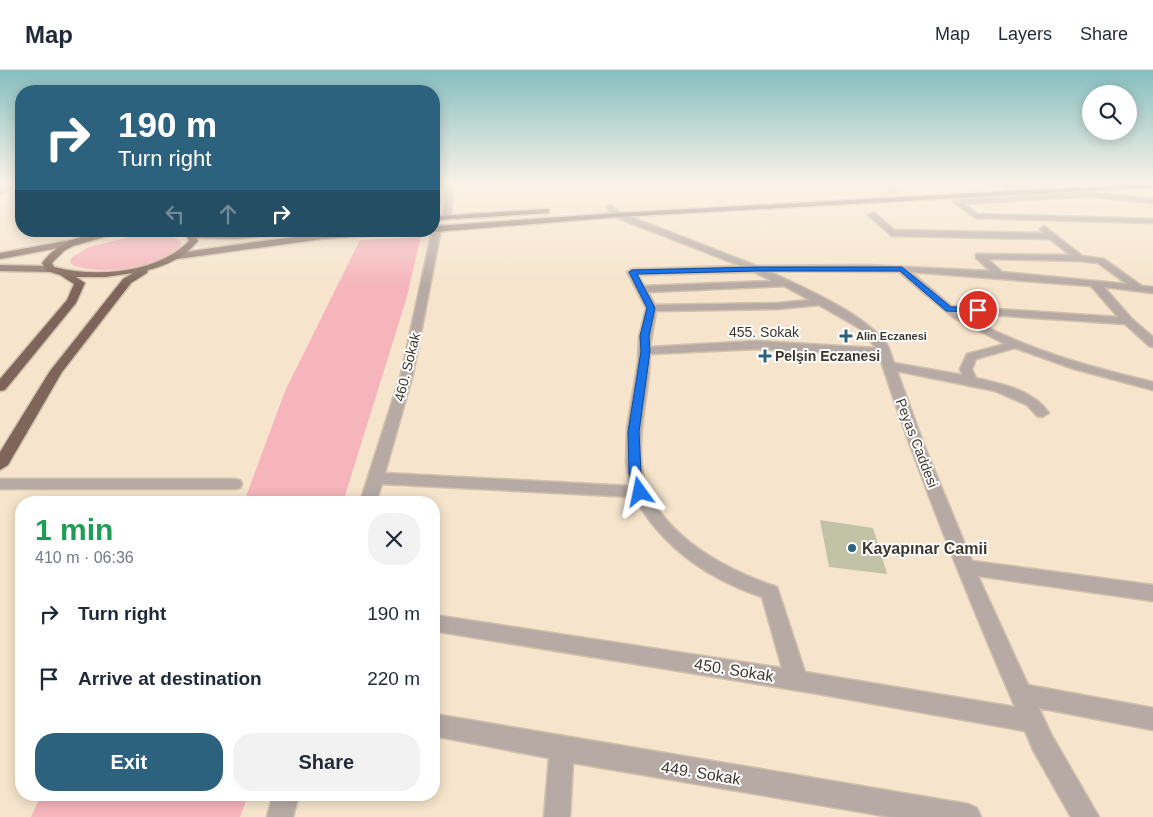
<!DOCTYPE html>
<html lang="en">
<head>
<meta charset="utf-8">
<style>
  body { margin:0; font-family:Arial,sans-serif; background:#f2f2f3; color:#1f2937; height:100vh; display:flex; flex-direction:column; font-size:19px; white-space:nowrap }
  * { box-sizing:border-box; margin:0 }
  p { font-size:16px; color:#747a83 }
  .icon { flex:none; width:28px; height:28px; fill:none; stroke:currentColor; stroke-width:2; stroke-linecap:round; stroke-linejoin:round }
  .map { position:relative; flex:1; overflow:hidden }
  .panel { position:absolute; left:15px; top:426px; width:425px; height:305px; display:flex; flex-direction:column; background:#fff; border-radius:20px; box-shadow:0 2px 12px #0003 }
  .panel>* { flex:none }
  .guide { position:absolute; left:15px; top:15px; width:425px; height:152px; border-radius:20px; box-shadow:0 2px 12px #0003; background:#2c627d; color:#fff; overflow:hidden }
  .buttons { position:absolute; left:1082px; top:15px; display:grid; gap:10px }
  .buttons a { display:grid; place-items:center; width:55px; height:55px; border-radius:50%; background:#fff; box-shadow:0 2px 12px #0003; font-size:25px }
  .pin { position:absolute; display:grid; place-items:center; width:42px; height:42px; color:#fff; margin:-21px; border:2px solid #fff; border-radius:50%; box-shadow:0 1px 5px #0007 }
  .me { position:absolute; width:55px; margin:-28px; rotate:348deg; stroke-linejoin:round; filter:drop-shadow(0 0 4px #0008) }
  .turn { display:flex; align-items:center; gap:18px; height:105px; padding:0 20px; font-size:22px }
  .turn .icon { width:65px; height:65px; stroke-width:2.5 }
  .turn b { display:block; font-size:35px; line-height:42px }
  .lanes { display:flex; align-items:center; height:48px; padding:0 20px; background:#0003; justify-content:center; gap:25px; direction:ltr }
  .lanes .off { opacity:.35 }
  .round { display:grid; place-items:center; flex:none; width:52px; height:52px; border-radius:20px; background:#f2f2f3 }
  .head { display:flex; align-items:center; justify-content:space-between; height:85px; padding:0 20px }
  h1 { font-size:30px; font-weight:700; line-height:38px; color:#1e9e55 }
  .button { display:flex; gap:10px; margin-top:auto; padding:10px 20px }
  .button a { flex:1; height:58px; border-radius:20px; background:#2c627d; color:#fff; font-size:20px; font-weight:700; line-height:58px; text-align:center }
  .button a+a { background:#f2f2f3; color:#1f2937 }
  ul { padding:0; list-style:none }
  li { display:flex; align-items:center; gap:15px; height:65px; padding:0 20px }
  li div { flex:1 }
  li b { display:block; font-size:19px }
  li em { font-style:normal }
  header { display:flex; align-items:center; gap:30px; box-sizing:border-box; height:70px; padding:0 25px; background:#fff; border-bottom:1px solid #e0e1e3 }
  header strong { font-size:24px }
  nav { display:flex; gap:28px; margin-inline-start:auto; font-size:18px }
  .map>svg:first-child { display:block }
  .green { fill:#f5b5bb }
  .building { fill:#c2c2a7 }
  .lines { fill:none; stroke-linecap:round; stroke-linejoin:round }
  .minor-casing { stroke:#d1c1ac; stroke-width:3 }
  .major-casing { stroke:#d1c1ac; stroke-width:3 }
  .highway-casing { stroke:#d1c1ac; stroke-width:3 }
  .minor { fill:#b7aaa5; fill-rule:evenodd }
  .major { fill:#8d776d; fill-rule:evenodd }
  .highway { fill:#7e6459; fill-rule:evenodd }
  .route { fill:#1a73e8; stroke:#114b97 }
  .poi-dot { fill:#2c627d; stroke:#fff; stroke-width:2 }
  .labels { text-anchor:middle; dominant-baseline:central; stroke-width:4; stroke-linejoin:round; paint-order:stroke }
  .far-poi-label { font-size:11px; font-weight:bold; fill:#3e372d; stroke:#fff; text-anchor:start }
  .street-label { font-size:14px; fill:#3e372d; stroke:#fff }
  .poi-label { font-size:14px; font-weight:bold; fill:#3e372d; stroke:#fff; text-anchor:start }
  .near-poi-label { font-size:16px; font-weight:bold; fill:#3e372d; stroke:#fff; text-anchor:start }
  .near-street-label { font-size:16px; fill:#3e372d; stroke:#fff }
</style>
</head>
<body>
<header>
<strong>Map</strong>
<nav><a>Map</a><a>Layers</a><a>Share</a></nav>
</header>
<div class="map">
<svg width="1153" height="747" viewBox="0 0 1153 747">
  <rect width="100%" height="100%" fill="#f6e4cc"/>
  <g class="green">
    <path d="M138 165C152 165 172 162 182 173 173 198 89 208 70 193L71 188 89 177Z"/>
    <path d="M421 167 406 230 343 432H244L285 321 360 170Z"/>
    <path d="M41 725H248L240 747H31Z"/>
  </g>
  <path class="building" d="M820 450 873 458 887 504 829 497Z"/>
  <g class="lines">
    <defs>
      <g id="minor">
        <path d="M12 112H21L0 123V118Z"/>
        <path d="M448 112H454L451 148 447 150 443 148Z"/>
        <path d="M885 112H892L897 123H891Z"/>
        <path d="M1000 112H1007L1020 122 1013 124Z"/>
        <path d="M1072 121 1153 129V133L1087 126 964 134 978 144 1153 149V153L976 148 953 132 957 130 1072 123Z"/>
        <path d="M610 135 621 143 757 196 867 195 990 201 976 188V184L1070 185 1050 169 892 166 868 145 875 143 894 160 1044 163 1040 159 1044 156 1082 186 1104 189 1142 216 1153 217V223L1104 217 1132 249 1153 267V277L1149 276 1125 254 961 243C1020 278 1086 296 1153 312V320L1074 299 1015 278 976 289 972 299 976 308C1002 314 1033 320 1049 343L1042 347 1037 346 1027 335 995 321 897 301 924 375 972 491 1153 515V531L978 506 1028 615 1153 638V660L1039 638 1051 664 1099 747H1071L1033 680 1025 661 813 623 434 561V545L782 598 762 527C708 509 662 477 634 427L382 414 376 432H360L401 304 432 161 437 156 441 159 413 304 385 403 630 416 626 393 627 358 638 291 639 267 646 238 627 202 632 199 741 196 615 147 606 137ZM988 189 1079 191 1098 193 1127 214 1002 202ZM769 201 899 202 954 248 1005 274 967 284 960 299 962 305 894 293C891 286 890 277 885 272 862 242 803 218 769 201ZM754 202 772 211 644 216 638 205ZM911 202 1091 216 1118 247 951 236ZM784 216 810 230 778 233 655 235 648 222ZM819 235 859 258 876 278 756 271 650 277 656 241 778 239ZM756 279 879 285C918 405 965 521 1015 637L805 602 777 517C729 501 673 472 649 424 642 410 641 392 641 376 641 345 650 315 650 284Z"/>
        <path d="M0 409H234L240 410 242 414 240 418 234 419H0Z"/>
        <path d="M434 644 968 734 977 738 981 747H890L573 693 570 747H544L549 688 434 666Z"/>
        <path d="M273 725H299L293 747H267Z"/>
      </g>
      <g id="major">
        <path d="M1153 113V117L618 147 434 162 433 161 434 156 618 143Z"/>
        <path d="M546 139H549V143L439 150 435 148 439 146Z"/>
        <path d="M274 161V165L271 166 236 169 191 168 187 165 191 162Z"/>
        <path d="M356 161H404L400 164 322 169 177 189 172 186 177 183 322 163Z"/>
        <path d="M77 169 81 172 80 174 0 189V183Z"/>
        <path d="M0 195 50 196 55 199 50 202 0 201Z"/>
      </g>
      <path id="highway" d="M108 161H126L73 176 64 181 52 193 54 197C97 208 157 203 189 171L187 167 178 161 194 163 198 171C185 187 168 195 148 200L147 203 131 213 62 302 8 395 0 400V382L50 301 123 209 133 203 105 207H76L85 213 76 233 5 320 0 321V309L67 230 74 214 60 205 47 201 42 193C58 171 82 166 108 161Z"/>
    </defs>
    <use href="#minor" class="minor-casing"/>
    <use href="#major" class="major-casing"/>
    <use href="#highway" class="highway-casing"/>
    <use href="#minor" class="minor"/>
    <use href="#major" class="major"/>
    <use href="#highway" class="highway"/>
  </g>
  <linearGradient id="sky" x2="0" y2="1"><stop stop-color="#86bec0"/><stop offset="0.52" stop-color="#fbf3e8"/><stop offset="1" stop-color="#fbf3e8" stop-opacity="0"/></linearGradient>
  <rect width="1153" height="217" fill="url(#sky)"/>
  <path class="route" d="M756 197H902L951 237H978L982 240 978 242 946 241 900 201H756L637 204 655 238 649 266 650 281 639 362 641 403 646 422 645 425H636L629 403 628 362 641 281 640 266 647 238 629 202 632 200Z"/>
  <g class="poi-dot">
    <path d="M843.5 258.5h5v5h5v5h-5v5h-5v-5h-5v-5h5z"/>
    <path d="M762.5 278.5h5v5h5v5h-5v5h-5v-5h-5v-5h5z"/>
    <circle cx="852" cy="478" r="5"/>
  </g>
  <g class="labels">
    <g class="far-poi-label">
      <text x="856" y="266">Alin Eczanesi</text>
    </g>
    <g class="street-label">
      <text x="764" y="262">455. Sokak</text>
      <text transform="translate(407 297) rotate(-76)">460. Sokak</text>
      <text transform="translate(917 373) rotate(69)">Peyas Caddesi</text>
    </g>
    <g class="poi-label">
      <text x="775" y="286">Pelşin Eczanesi</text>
    </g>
    <g class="near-poi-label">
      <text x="862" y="478">Kayapınar Camii</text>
    </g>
    <g class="near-street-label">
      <text transform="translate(734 600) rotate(9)">450. Sokak</text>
      <text transform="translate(701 703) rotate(9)">449. Sokak</text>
    </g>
  </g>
</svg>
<div class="buttons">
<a><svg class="icon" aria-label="search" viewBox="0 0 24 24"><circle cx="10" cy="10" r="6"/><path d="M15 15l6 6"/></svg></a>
</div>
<div class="pin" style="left:978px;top:240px;background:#d93025"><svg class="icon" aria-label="arrive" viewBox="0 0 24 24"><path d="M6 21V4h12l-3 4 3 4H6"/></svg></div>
<svg class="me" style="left:640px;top:422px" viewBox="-20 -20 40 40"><path d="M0-17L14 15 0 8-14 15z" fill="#1a73e8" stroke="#fff" stroke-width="4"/></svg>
<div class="guide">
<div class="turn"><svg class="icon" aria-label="right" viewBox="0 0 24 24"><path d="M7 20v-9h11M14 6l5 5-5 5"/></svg><div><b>190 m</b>Turn right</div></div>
<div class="lanes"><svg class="icon off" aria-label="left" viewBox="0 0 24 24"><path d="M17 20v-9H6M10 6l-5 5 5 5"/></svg><svg class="icon off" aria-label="ahead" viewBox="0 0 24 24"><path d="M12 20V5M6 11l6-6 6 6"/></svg><svg class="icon" aria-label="right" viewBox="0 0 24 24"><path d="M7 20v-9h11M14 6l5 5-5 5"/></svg></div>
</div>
<section class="panel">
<div class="head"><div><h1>1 min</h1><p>410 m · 06:36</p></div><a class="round"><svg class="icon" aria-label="close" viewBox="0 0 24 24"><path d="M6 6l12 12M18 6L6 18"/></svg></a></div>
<ul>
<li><svg class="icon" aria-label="right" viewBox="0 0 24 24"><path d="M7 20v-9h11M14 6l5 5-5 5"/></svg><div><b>Turn right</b></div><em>190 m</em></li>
<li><svg class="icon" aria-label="arrive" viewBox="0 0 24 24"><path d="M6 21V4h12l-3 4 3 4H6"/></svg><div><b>Arrive at destination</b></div><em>220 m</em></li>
</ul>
<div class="button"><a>Exit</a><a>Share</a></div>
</section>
</div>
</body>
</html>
